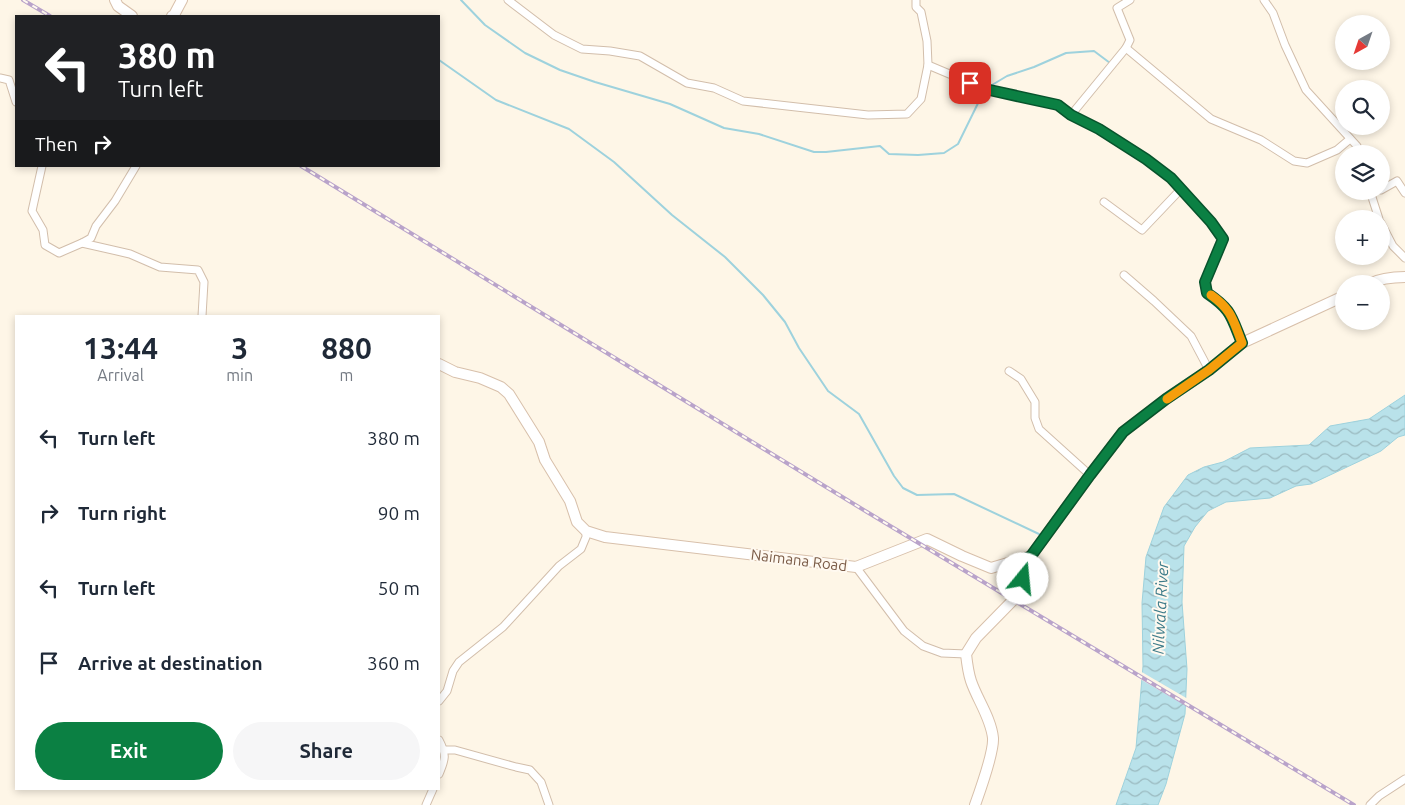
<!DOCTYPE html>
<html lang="en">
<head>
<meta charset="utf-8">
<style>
  body { margin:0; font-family:Ubuntu,sans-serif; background:#f6f6f7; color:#1f2937; height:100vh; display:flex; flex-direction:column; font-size:19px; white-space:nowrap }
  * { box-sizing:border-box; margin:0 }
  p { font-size:16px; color:#747a83 }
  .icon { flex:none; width:28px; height:28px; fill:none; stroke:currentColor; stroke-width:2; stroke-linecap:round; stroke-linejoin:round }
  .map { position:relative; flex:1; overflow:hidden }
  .details { position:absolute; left:15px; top:315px; width:425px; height:475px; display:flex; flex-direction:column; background:#fff; border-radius:0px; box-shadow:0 2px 8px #0003 }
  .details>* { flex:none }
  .banner { position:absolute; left:15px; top:15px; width:425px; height:152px; border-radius:0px; box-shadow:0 2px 8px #0003; background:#202124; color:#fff; overflow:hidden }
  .needle { width:32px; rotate:220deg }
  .buttons { position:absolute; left:1335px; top:15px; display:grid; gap:10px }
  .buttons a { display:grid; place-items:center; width:55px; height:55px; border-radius:50%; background:#fff; box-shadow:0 2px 8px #0003; font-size:25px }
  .pin { position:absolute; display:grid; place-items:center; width:42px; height:42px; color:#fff; margin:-21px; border-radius:10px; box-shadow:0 2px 8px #0006 }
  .me { position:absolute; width:55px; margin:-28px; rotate:17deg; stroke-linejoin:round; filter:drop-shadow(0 0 4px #0008) }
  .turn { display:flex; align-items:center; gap:18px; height:105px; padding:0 20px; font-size:22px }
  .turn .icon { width:65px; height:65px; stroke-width:2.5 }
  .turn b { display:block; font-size:35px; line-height:42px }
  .then { display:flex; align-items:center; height:48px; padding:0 20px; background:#0003; gap:10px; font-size:19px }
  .eta { display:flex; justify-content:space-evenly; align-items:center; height:85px; text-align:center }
  .eta b { font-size:30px; font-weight:600; line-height:35px }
  .button { display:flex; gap:10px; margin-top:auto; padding:10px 20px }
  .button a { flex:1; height:58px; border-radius:30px; background:#0b8043; color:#fff; font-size:20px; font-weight:600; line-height:58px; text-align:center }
  .button a+a { background:#f6f6f7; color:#1f2937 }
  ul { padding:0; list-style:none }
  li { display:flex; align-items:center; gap:15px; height:75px; padding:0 20px }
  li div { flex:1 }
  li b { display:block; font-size:19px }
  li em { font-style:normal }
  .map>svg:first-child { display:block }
  .water { fill:url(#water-waves); stroke:#9ed2dd }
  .pier { fill:#fef6e7 }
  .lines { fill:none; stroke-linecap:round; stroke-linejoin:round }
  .stream { stroke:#9ed2dd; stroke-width:2 }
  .street-casing { stroke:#d2beab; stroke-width:9 }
  .secondary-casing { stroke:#d8c0ab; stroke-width:12 }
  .street { stroke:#fff; stroke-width:7 }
  .secondary { stroke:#fff; stroke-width:10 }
  .rail-casing { stroke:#b9a3ca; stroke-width:4 }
  .rail { stroke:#fff9f0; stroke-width:2; stroke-dasharray:5.5; stroke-linecap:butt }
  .route-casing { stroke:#07532c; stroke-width:12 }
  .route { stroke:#0b8043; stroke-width:9 }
  .slow { stroke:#f59e0b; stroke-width:9 }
  .labels { text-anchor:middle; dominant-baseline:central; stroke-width:4; stroke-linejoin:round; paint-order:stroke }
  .street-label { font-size:15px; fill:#7b5c48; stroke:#fff9f0 }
  .water-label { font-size:16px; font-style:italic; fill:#3d7b89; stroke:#fff9f0 }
</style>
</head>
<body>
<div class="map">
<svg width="1405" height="805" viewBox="0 0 1405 805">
  <defs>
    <pattern id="water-waves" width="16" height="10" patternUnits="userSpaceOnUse" patternTransform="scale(1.25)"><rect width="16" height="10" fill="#b9e2ea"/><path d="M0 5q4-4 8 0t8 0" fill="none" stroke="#9bbac0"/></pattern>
  </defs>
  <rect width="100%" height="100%" fill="#fef6e7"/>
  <path class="water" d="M1405 395V435L1398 437 1381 451 1311 484 1296 486 1270 498 1226 502 1208 511 1195 527 1184 546 1182 602 1187 669 1185 714 1166 784 1158 805H1116L1136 748 1143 666 1142 603 1146 557 1164 507 1188 475 1204 467 1223 462 1250 448 1309 445 1330 426 1369 419Z"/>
  <path class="pier" d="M1140 671 1188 699V707L1140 679Z"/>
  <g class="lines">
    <g class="stream">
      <path d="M461 0 485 25 525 53 560 70 595 82 670 104 724 128 759 134 814 152H826L880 146 889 154 918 155 944 153 958 144 984 91"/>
      <path d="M439 60 496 100 569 129 614 162 672 215 725 257 763 295 785 322 799 348 828 391 859 414 894 476 903 488 917 495 954 494 1041 535"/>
      <path d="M987 88 1007 76 1034 67 1066 53 1094 51 1110 63"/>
    </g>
    <defs>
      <g id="street">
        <path d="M508 0 554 35 582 49 610 51 640 56 687 83 714 88 743 101 868 115 907 114 921 99 928 65 927 41 921 12 916 7V0"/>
        <path d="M1264 0 1273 13 1285 45 1306 90 1357 146 1360 154"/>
        <path d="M1126 48 1211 119 1261 140 1294 161 1307 163 1337 150 1350 139"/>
        <path d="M928 65 985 89 1058 105 1071 115 1099 129 1146 159 1171 177 1211 222 1223 239 1205 282 1207 293C1232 310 1231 316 1242 343"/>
        <path d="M0 78 9 80 16 102"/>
        <path d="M1071 115 1126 48 1130 40 1117 8 1130 0"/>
        <path d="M42 166 32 211 43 230 45 245 59 253 82 243 130 254 160 267 198 270 204 282 202 316"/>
        <path d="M1381 190 1397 181 1405 193"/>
        <path d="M1370 191 1379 219"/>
        <path d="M1104 202 1142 230 1181 189"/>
        <path d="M1381 223 1393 246 1405 258"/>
        <path d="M82 243 91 238 96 226 115 201 136 166"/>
        <path d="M1124 275 1154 301 1191 336 1209 370"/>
        <path d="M1009 371 1021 379 1035 402V418L1039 429 1090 475"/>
        <path d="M856 567 904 631 923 646 942 653 966 654"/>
        <path d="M439 701 447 691 453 671 459 662 503 627 559 566 581 549 586 537V531"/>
        <path d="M439 740C447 755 445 760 439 774"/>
        <path d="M444 750H455L516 767 530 770 541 782 549 805"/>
        <path d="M426 805 433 789"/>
        <path d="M1370 805 1379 796 1405 779"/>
      </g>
      <g id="secondary">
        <path d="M115 0 118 6 132 16"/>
        <path d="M172 16 174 15 182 0"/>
        <path d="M1369 284C1381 278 1392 277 1405 277"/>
        <path d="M439 364 455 372 480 378 501 387 509 394 539 442 545 460 570 501 577 522 586 531 605 537 856 567 927 539 962 556 991 568 1031 556 1090 475 1123 432 1166 399 1209 370 1242 343 1344 296"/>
        <path d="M975 805C980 791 994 752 993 738 991 718 977 699 971 681 968 672 967 663 966 654L976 638 1022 591 1025 559"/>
      </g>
    </defs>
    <use href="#street" class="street-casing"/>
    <use href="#secondary" class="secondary-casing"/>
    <use href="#street" class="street"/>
    <use href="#secondary" class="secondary"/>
    <defs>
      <g id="rail">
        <path d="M23 0 50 16"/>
        <path d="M301 166 867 512 1354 805"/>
      </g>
    </defs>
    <use href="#rail" class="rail-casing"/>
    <use href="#rail" class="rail"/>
  </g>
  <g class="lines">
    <defs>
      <path id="route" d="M970 83 985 89 1058 105 1071 115 1099 129 1146 159 1171 178 1211 222 1223 239 1205 282 1207 293C1232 310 1231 316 1242 343L1209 370 1166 399 1123 432 1090 475 1031 556 1025 559 1023 579"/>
    </defs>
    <use href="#route" class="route-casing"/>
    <use href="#route" class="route"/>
    <path class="slow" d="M1167 399 1209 370 1242 343C1233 320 1232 310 1211 295"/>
  </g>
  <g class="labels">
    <g class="street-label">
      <text transform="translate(799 560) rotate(7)">Naimana Road</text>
    </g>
    <g class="water-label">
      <text transform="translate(1160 608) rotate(-87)">Nilwala River</text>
    </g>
  </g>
</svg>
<div class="buttons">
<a><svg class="needle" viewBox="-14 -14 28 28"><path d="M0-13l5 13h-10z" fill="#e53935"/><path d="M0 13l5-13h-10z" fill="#747a83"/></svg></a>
<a><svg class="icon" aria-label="search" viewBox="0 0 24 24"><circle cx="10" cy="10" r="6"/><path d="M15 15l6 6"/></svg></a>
<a><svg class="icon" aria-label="layers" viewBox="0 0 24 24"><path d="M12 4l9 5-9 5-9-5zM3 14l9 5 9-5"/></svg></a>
<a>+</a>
<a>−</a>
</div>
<div class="pin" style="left:970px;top:83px;background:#d93025"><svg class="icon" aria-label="arrive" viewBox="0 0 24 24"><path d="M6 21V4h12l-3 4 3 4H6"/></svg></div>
<svg class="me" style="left:1023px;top:579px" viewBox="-20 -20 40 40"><circle r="19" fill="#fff"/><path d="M0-13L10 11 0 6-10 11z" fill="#0b8043"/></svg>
<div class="banner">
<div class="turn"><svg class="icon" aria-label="left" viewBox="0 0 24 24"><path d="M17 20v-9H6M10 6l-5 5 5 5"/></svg><div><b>380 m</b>Turn left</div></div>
<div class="then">Then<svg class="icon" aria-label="right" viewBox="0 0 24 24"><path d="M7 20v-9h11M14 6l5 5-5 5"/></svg></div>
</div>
<section class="details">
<div class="eta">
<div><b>13:44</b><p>Arrival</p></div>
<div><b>3</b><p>min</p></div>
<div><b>880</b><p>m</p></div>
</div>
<ul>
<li><svg class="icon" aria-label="left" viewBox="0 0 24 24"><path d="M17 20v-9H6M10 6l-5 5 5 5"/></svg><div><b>Turn left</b></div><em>380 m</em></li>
<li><svg class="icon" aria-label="right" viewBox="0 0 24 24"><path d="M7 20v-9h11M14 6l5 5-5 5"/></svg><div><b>Turn right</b></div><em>90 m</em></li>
<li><svg class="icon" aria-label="left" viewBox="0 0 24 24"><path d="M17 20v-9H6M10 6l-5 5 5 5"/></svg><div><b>Turn left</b></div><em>50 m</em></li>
<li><svg class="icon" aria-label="arrive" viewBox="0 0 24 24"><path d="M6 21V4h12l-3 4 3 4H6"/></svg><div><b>Arrive at destination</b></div><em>360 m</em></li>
</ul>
<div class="button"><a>Exit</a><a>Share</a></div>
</section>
</div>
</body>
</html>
